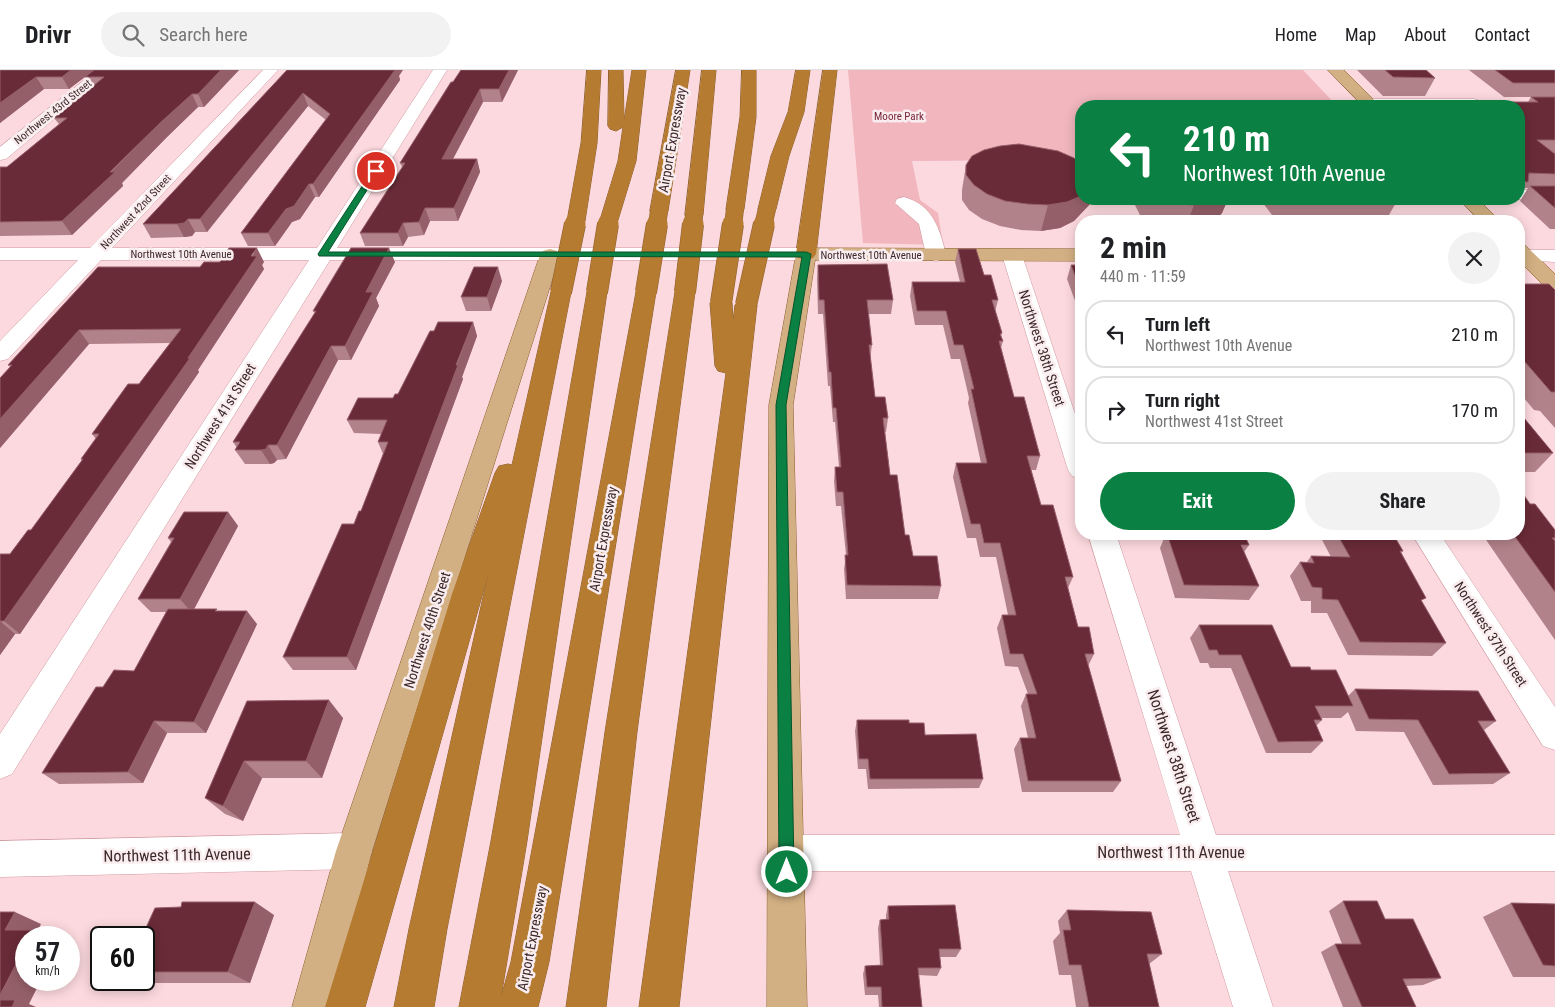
<!DOCTYPE html>
<html lang="en">
<head>
<meta charset="utf-8">
<style>
  body { margin:0; font-family:"Roboto Condensed",sans-serif; background:#f2f2f2; color:#202124; height:100vh; display:flex; flex-direction:column; font-size:19px; white-space:nowrap }
  * { box-sizing:border-box; margin:0 }
  p { font-size:16px; color:#757577 }
  .icon { flex:none; width:28px; height:28px; fill:none; stroke:currentColor; stroke-width:2; stroke-linecap:round; stroke-linejoin:round }
  .map { position:relative; flex:1; overflow:hidden }
  .panel { position:absolute; left:1075px; top:145px; width:450px; height:325px; display:flex; flex-direction:column; background:#fff; border-radius:20px; box-shadow:0 2px 12px #0003 }
  .panel>* { flex:none }
  .guide { position:absolute; left:1075px; top:30px; width:450px; height:105px; border-radius:20px; box-shadow:0 2px 12px #0003; background:#0b8043; color:#fff; overflow:hidden }
  .speed { position:absolute; left:15px; top:856px; display:flex; gap:10px; font-size:25px; font-weight:700; text-align:center }
  .speed>* { display:grid; place-content:center; width:65px; height:65px; border-radius:50%; background:#fff; box-shadow:0 2px 12px #0003; line-height:1 }
  .speed small { font-size:12px; font-weight:400 }
  .speed .limit { border:2px solid #111; border-radius:8px; background:#fff; color:#111 }
  .pin { position:absolute; display:grid; place-items:center; width:42px; height:42px; color:#fff; margin:-21px; border:2px solid #fff; border-radius:50%; box-shadow:0 1px 5px #0007 }
  .me { position:absolute; width:55px; margin:-28px; rotate:0deg; stroke-linejoin:round; filter:drop-shadow(0 0 4px #0008) }
  .turn { display:flex; align-items:center; gap:18px; height:105px; padding:0 25px; font-size:22px }
  .turn .icon { width:65px; height:65px; stroke-width:2.5 }
  .turn b { display:block; font-size:35px; line-height:42px }
  .round { display:grid; place-items:center; flex:none; width:52px; height:52px; border-radius:26px; background:#f2f2f2 }
  .headline { display:flex; align-items:center; justify-content:space-between; height:85px; padding:0 25px }
  h1 { font-size:30px; font-weight:700; line-height:38px }
  .primary-button { display:flex; gap:10px; margin-top:auto; padding:10px 25px }
  .primary-button a { flex:1; height:58px; border-radius:30px; background:#0b8043; color:#fff; font-size:20px; font-weight:700; line-height:58px; text-align:center }
  .primary-button a+a { background:#f2f2f2; color:#202124 }
  ul { padding:0; list-style:none }
  li { display:flex; align-items:center; gap:15px; height:68px; margin:0 10px 8px; padding:0 15px; border:2px solid #e0e0e0; border-radius:20px }
  li div { flex:1 }
  li b { display:block; font-size:19px }
  li em { font-style:normal }
  header { display:flex; align-items:center; gap:30px; box-sizing:border-box; height:70px; padding:0 25px; background:#fff; border-bottom:1px solid #e0e0e0 }
  header strong { font-size:24px }
  nav { display:flex; gap:28px; margin-inline-start:auto; font-size:18px }
  .search { width:350px; height:45px; background:#f2f2f2; display:flex; align-items:center; gap:12px; box-sizing:border-box; padding:0 18px; border-radius:28px; color:#757577; font-size:19px }
  .map>svg:first-child { display:block }
  .green { fill:#f1b6be }
  .lines { fill:none; stroke-linecap:round; stroke-linejoin:round }
  .minor-casing { stroke:#ce99a0; stroke-width:1 }
  .major-casing { stroke:#8b5e2e; stroke-width:1 }
  .highway-casing { stroke:#8b5e2e; stroke-width:1 }
  .minor { fill:#fff; fill-rule:evenodd }
  .major { fill:#d3b083; fill-rule:evenodd }
  .highway { fill:#b57b30; fill-rule:evenodd }
  .highway-bridge-far1-casing { stroke:#8b5e2e; stroke-width:18; stroke-linecap:butt }
  .highway-bridge-casing { stroke:#8b5e2e; stroke-width:22; stroke-linecap:butt }
  .highway-bridge-far1 { stroke:#b57b30; stroke-width:17 }
  .highway-bridge { stroke:#b57b30; stroke-width:21 }
  .wall { fill:#b2828a }
  .shaded-wall { fill:#955f69 }
  .building { fill:#692b37; stroke:#955f69 }
  .route { fill:#0b8043; stroke:#07532c }
  .labels { text-anchor:middle; dominant-baseline:central; stroke-width:5; stroke-linejoin:round; paint-order:stroke }
  .far-street-label { font-size:11px; fill:#3d282b; stroke:#f9edef }
  .far-park-label { font-size:11px; fill:#751f35; stroke:#f9edef }
  .street-label { font-size:14px; fill:#3d282b; stroke:#f9edef }
  .near-street-label { font-size:16px; fill:#3d282b; stroke:#f9edef }
</style>
</head>
<body>
<header>
<strong>Drivr</strong>
<div class="search"><svg class="icon" aria-label="search" viewBox="0 0 24 24"><circle cx="10" cy="10" r="6"/><path d="M15 15l6 6"/></svg>Search here</div>
<nav><a>Home</a><a>Map</a><a>About</a><a>Contact</a></nav>
</header>
<div class="map">
<svg width="1555" height="937" viewBox="0 0 1555 937">
  <rect width="100%" height="100%" fill="#fcd9de"/>
  <path class="green" d="M848 0H1303L1337 36H1081V90L912 91 920 130 938 143 943 175 863 173Z"/>
  <g class="lines">
    <defs>
      <g id="minor">
        <path d="M97 0H113L6 89 0 90V77Z"/>
        <path d="M263 0H278L112 178H317L433 0H447L337 178H806L813 180 816 184 813 188 806 190H330L12 704 0 709V664L309 190H101L8 289 0 291V271L78 190H0V178H90Z"/>
        <path d="M1370 29H1474L1480 31 1482 34 1480 36H1364L1362 34 1364 31Z"/>
        <path d="M1519 120H1555V130L1513 129H1519Z"/>
        <path d="M904 127C933 135 940 159 946 185L943 189 936 191 929 189 926 185 919 154 895 133 897 129Z"/>
        <path d="M1012 179 1019 181 1022 185 1081 362V409L1072 406 1068 400 1002 185 1005 181Z"/>
        <path d="M1525 180H1555V192L1519 190V182Z"/>
        <path d="M1088 464H1116L1216 765H1555V801H1228L1273 937H1233L1191 801H786L773 796 768 783 773 770 786 765H1180Z"/>
        <path d="M1412 464H1440L1555 637V680L1543 676Z"/>
        <path d="M354 763 367 768 372 781 367 794 354 799 0 807V771Z"/>
      </g>
      <g id="major">
        <path d="M1328 0H1344L1380 36H1363Z"/>
        <path d="M1459 129H1478L1500 151H1480Z"/>
        <path d="M1519 174 1526 176 1555 204V222L1548 220 1519 191Z"/>
        <path d="M806 178 1081 179V191L815 190 793 335 807 937H767L769 335 796 184 799 180Z"/>
        <path d="M550 179 557 181 560 185 372 781 332 937H292L336 781 540 185 543 181Z"/>
      </g>
      <g id="highway">
        <path d="M587 0H601L597 73 585 151 583 155 576 157 569 155 567 151 581 73Z"/>
        <path d="M609 0H623L624 51 632 0H646L636 91 618 150 616 154 609 156 602 154 600 150 618 91 623 57 616 61 610 59 608 56Z"/>
        <path d="M676 0H690L668 141 666 145 659 147 652 145 650 141Z"/>
        <path d="M702 0H716L703 145 701 149 694 151 687 149 685 145Z"/>
        <path d="M742 0H756V47L744 139 742 143 735 145 728 143 726 139 740 47Z"/>
        <path d="M796 0H810L804 42 789 86 776 139 774 143 767 145 760 143 758 139 771 86 788 42Z"/>
        <path d="M823 0H837L816 184 813 188 806 190 799 188 796 184Z"/>
        <path d="M561 216 568 218 571 222 447 859 434 937H394L409 859 488 505 365 937H325L452 524 495 403 499 396 508 394 512 395 551 222 554 218Z"/>
        <path d="M597 216 604 218 607 222 527 771 501 927 511 892 636 222 639 218 646 216 653 218 656 222 549 892 538 937H459L491 771 587 222 590 218Z"/>
        <path d="M685 216 692 218 695 222 637 662 606 937H566L605 662 675 222 678 218Z"/>
        <path d="M721 227 728 229 732 233 733 251 735 235 739 231 746 229 753 231 757 235 679 937H639L726 303 718 301 715 296 710 233 714 229Z"/>
      </g>
    </defs>
    <use href="#minor" class="minor-casing"/>
    <use href="#major" class="major-casing"/>
    <use href="#highway" class="highway-casing"/>
    <use href="#minor" class="minor"/>
    <use href="#major" class="major"/>
    <use href="#highway" class="highway"/>
    <defs>
      <g id="highway-bridge-far1">
        <path d="M575 156 576 151"/>
        <path d="M608 156 609 150"/>
        <path d="M657 156 659 141"/>
        <path d="M693 156 694 145"/>
        <path d="M733 156 735 139"/>
        <path d="M763 156 767 139"/>
      </g>
      <g id="highway-bridge">
        <path d="M561 222 575 154"/>
        <path d="M597 222 608 154"/>
        <path d="M646 222 657 154"/>
        <path d="M685 222 693 154"/>
        <path d="M721 233 733 154"/>
        <path d="M746 235 764 154"/>
      </g>
    </defs>
    <use href="#highway-bridge-far1" class="highway-bridge-far1-casing"/>
    <use href="#highway-bridge" class="highway-bridge-casing"/>
    <use href="#highway-bridge-far1" class="highway-bridge-far1"/>
    <use href="#highway-bridge" class="highway-bridge"/>
  </g>
  <g class="wall">
    <path d="M0 0H239L204 37H198L167 67 122 113 123 116 72 165 0 166V97H7L59 54 54 48 91 17 85 7 69 19H44L0 53Z"/>
    <path d="M287 0 399 6 400 10 319 127H315L300 149 292 152 275 176H248L241 163 326 50 308 36 207 162H195L192 166 184 167 151 168 143 154Z"/>
    <path d="M461 0H518L502 32H483L453 89H477L480 102 458 151H430L424 165 408 167 403 176H365L360 163 402 97 400 93Z"/>
    <path d="M1357 0H1426L1435 8 1425 26H1383Z"/>
    <path d="M1469 0H1555V159H1550L1520 131 1528 118H1523L1519 125V36H1435L1437 32H1528L1531 27H1504Z"/>
    <path d="M966 95 1091 133 1074 151 1060 158 1041 161 1021 160 1000 156 982 149 969 140 962 130V120Z"/>
    <path d="M1132 129H1228L1222 143 1215 151H1143Z"/>
    <path d="M1260 129H1398L1389 145H1272Z"/>
    <path d="M958 179 984 205 998 230 995 242 1002 263 1001 267 1003 271 1001 278 1014 327 1040 386 1036 400H1031L1041 435 1073 507 1068 518 1078 557 1094 584 1088 596 1121 711 1113 722H1022L1014 679 1020 668H1028L1021 636 1026 624H1028L1018 597 1005 596 997 558 1002 545H1008L996 487H980L976 468H967L953 407 956 393H981L968 333 969 328 960 289H951L943 255H915L910 226 912 212H960L955 192Z"/>
    <path d="M264 192 262 195 264 199 198 300 199 302 20 564H15L0 585V484H10L31 460 82 390 81 389 96 369 92 364 139 314 170 273 89 274 0 378V308L10 297 8 295 200 197Z"/>
    <path d="M395 192 376 228 379 236 351 290H338L286 389 277 390 274 393 270 394H245L235 380 237 378 233 372 315 243 313 241Z"/>
    <path d="M818 195 893 230 891 244H868L872 275 870 289 875 327 888 348 886 362H885L890 405 905 465 913 486 941 516 938 529H846L844 499 846 485 841 436H836L834 411 835 397H839L835 352H833L830 316H828L823 244H818L817 209Z"/>
    <path d="M1071 195H1081V247L1067 209Z"/>
    <path d="M502 211 491 241H466L461 227Z"/>
    <path d="M1519 214 1555 220V358L1540 341 1534 340 1519 322Z"/>
    <path d="M473 252 477 266 462 307 463 309 356 600H293L283 587 361 441 383 384 378 372 381 364 354 363 347 350 393 328 398 324 434 261Z"/>
    <path d="M1519 342 1553 383 1535 402H1519Z"/>
    <path d="M1530 434 1555 460V570L1482 464H1519Z"/>
    <path d="M228 442 238 456 194 539 219 541 257 554 206 663H167L143 713 59 714 42 703 103 617 134 601 166 542H151L138 529 171 472 168 468Z"/>
    <path d="M1160 464H1244L1249 475 1244 482 1259 516 1249 530 1175 528 1160 478 1163 471Z"/>
    <path d="M1319 464H1393L1403 481 1401 483 1422 532 1446 573 1432 586 1348 585 1327 543H1311V531H1301L1290 506 1300 492H1307L1311 486 1331 487Z"/>
    <path d="M1199 555 1291 597 1311 600 1348 626 1355 619 1496 651 1484 660 1510 703 1493 714 1433 715 1404 662 1356 661 1348 642 1341 648H1321L1322 650 1316 656 1323 671 1311 683H1266L1231 598H1210L1208 593H1200L1190 568Z"/>
    <path d="M247 631 343 648 322 708H262L243 751 225 744 205 728Z"/>
    <path d="M857 650 909 653 983 709 979 718 868 719 866 699H858L855 661Z"/>
    <path d="M1343 831 1385 849 1441 908 1423 915 1406 916 1416 937H1343L1321 882 1335 874H1342L1329 841Z"/>
    <path d="M1511 833 1555 834V907H1513L1483 847Z"/>
    <path d="M888 836 961 879 956 887H940L941 898 937 906 918 905 922 937H879L878 925H865L863 904 865 896 880 895 878 858 880 850 886 849V845Z"/>
    <path d="M1067 840 1162 884 1149 894 1159 937H1076L1071 905H1059L1053 871 1060 863 1058 851Z"/>
    <path d="M274 845 250 913H133L126 910H144V862Z"/>
  </g>
  <g class="shaded-wall">
    <path d="M71 0H94L69 19 62 7Z"/>
    <path d="M221 0H239L204 37 198 24Z"/>
    <path d="M393 0H403L399 6 400 10 319 127 313 114Z"/>
    <path d="M509 0H518L502 32 499 19Z"/>
    <path d="M36 7 44 19 0 53V33Z"/>
    <path d="M480 19 483 32 446 102 442 89Z"/>
    <path d="M303 23 308 36 207 162 200 149Z"/>
    <path d="M192 24 198 37 167 67 122 113 123 116 72 165 62 151 160 53Z"/>
    <path d="M477 89 480 102 458 151 454 138Z"/>
    <path d="M309 114 315 127 300 149 292 152 275 176 268 163 286 139Z"/>
    <path d="M1081 126V129H1093L1091 133 1074 151 1060 158 1041 161 1048 135Z"/>
    <path d="M1220 129H1228L1222 143 1215 151H1188L1194 135Z"/>
    <path d="M425 138 430 151 424 165 419 152Z"/>
    <path d="M188 149 195 162 192 166 184 167 177 154Z"/>
    <path d="M403 153 408 167 403 176 398 163Z"/>
    <path d="M257 178 264 192 262 195 264 199 198 300 199 302 20 564 4 551 188 288Z"/>
    <path d="M389 178 395 192 376 228 379 236 351 290 345 276 366 222Z"/>
    <path d="M498 197 502 211 491 241 487 227Z"/>
    <path d="M473 252 477 266 462 307 463 309 356 600 347 587Z"/>
    <path d="M79 260 89 274 0 378V349Z"/>
    <path d="M331 276 338 290 286 389 277 375Z"/>
    <path d="M268 375 277 390 274 393 270 394 261 380Z"/>
    <path d="M228 442 238 456 192 543 180 529Z"/>
    <path d="M247 541 257 554 206 663 194 652Z"/>
    <path d="M0 551 15 564 0 585Z"/>
    <path d="M329 630 343 648 322 708 306 691Z"/>
    <path d="M154 651 167 663 143 713 128 702Z"/>
    <path d="M244 691 262 708 243 751 223 736Z"/>
    <path d="M255 832 274 845 250 913 228 902Z"/>
    <path d="M15 842 41 854 37 862 51 868H26L5 860Z"/>
    <path d="M26 875V910H41L29 934 36 937H12L0 931V925Z"/>
  </g>
  <g class="building">
    <path d="M0 0H71L62 7H36L0 33Z"/>
    <path d="M94 0H221L198 24H192L160 53 110 102H115L62 151 0 152V97H7L67 48H54L104 7H85Z"/>
    <path d="M287 0H395L313 114H309L294 136 286 139 268 163H241L330 44 303 23 200 149H188L184 153 177 154H143Z"/>
    <path d="M461 0H509L499 19H480L442 89H477L454 138H425L419 152 403 153 398 163H360L405 93H400L451 12H453Z"/>
    <path d="M1385 0H1426L1435 8 1393 7Z"/>
    <path d="M1495 0H1555V13H1513Z"/>
    <path d="M1531 27H1555V70H1537L1555 84V104L1529 103 1528 112H1526L1519 106V36H1442L1437 32H1538Z"/>
    <path d="M1019 74 1058 81 1074 88 1081 94V126L1067 132 1048 135 1027 134 1005 131 987 124 974 115 966 105V95L972 86 984 80 1000 76Z"/>
    <path d="M1530 116H1555V138Z"/>
    <path d="M1154 129H1220L1213 132 1194 135 1155 132Z"/>
    <path d="M229 178H257L251 186H257L188 288H190L4 551H0V484H10L28 460H31L83 389H81L99 364H92L128 314H139L181 259 79 260 0 349V308L12 295H8L98 197H200L204 192H220Z"/>
    <path d="M351 178H389L366 222H373L345 276H331L277 375H268L266 379 261 380H235L240 372H233L316 241H313Z"/>
    <path d="M958 179H976L984 205H991L998 230H992L1002 263 1000 264 1003 271H999L1014 327H1024L1040 386H1027L1041 435H1053L1073 507H1065L1078 557H1089L1094 584H1085L1121 711H1028L1020 668H1036L1026 624H1037L1023 584H1010L1002 545H1016L1000 473H984L980 454H971L956 393H987L971 319H974L963 275H954L946 241H917L912 212H965Z"/>
    <path d="M887 194 893 230H867L872 275H869L875 327H885L888 348H883L890 405H897L905 465H909L913 486H937L941 516 847 515 845 485H848L843 422H837L835 397H841L836 338H833L831 302H829L824 230H819L818 195Z"/>
    <path d="M1071 195H1081V221Z"/>
    <path d="M474 197H498L487 227H461Z"/>
    <path d="M1519 214H1549L1555 220V322H1551L1519 285Z"/>
    <path d="M438 252H473L456 295H458L347 587H283L342 454H354L359 441H361L388 372H378L387 350H347L358 328H393L395 324H398L430 261H434Z"/>
    <path d="M1519 342 1553 383H1519Z"/>
    <path d="M1519 418 1530 434H1535L1555 460V468H1552L1555 471V522L1513 464H1519Z"/>
    <path d="M184 442H228L180 529H138L174 468H168Z"/>
    <path d="M1167 464H1244L1249 475H1241L1259 516 1184 515Z"/>
    <path d="M1337 464H1393L1403 481H1400L1426 528 1421 530 1446 573 1360 572 1338 530 1322 529V518L1312 517 1300 492 1314 493 1311 486 1350 487Z"/>
    <path d="M168 539H217L215 541H247L194 652 154 651 128 702 42 703 96 617H103L114 600 134 601Z"/>
    <path d="M1199 555H1272L1291 597H1310L1311 600H1336L1353 636H1315L1322 650H1314L1323 671 1278 672 1241 585H1219L1217 580H1209Z"/>
    <path d="M1355 619 1478 621 1496 651H1478L1510 703 1449 704 1418 650 1369 649Z"/>
    <path d="M329 630 306 691H244L223 736 205 728 247 631Z"/>
    <path d="M857 650H909V653H924L925 665 976 664 983 709H870L868 689H859Z"/>
    <path d="M1343 831H1377L1385 849H1413L1441 908 1403 909 1416 937H1362L1335 874H1361Z"/>
    <path d="M182 832H255L228 902H144V868H122L125 861 144 862 155 838 181 837Z"/>
    <path d="M1511 833 1555 834V896L1543 895Z"/>
    <path d="M955 835 961 879H939L941 898H918L922 937H882L881 917H867L865 896 883 895 880 850 889 849 888 836Z"/>
    <path d="M1067 840 1151 842 1162 884H1147L1159 937H1089L1081 895H1069L1063 860H1071Z"/>
    <path d="M0 842H15L5 860H34L30 868H26V875L0 925Z"/>
    <path d="M0 930H15L12 937H0Z"/>
  </g>
  <path class="route" d="M376 98 379 101 328 182H806L811 184 786 335 794 802 792 807 787 810 781 807 779 802 776 335 802 187 319 186 318 184 372 101Z"/>
  <g class="labels">
    <g class="far-street-label">
      <text transform="translate(53 42) rotate(-39)">Northwest 43rd Street</text>
      <text transform="translate(136 142) rotate(-47)">Northwest 42nd Street</text>
      <text x="181" y="184">Northwest 10th Avenue</text>
      <text x="871" y="185">Northwest 10th Avenue</text>
    </g>
    <g class="far-park-label">
      <text x="899" y="46">Moore Park</text>
    </g>
    <g class="street-label">
      <text transform="translate(672 70) rotate(-80)">Airport Expressway</text>
      <text transform="translate(1042 278) rotate(72)">Northwest 38th Street</text>
      <text transform="translate(220 346) rotate(-58)">Northwest 41st Street</text>
      <text transform="translate(603 469) rotate(-80)">Airport Expressway</text>
      <text transform="translate(427 560) rotate(-72)">Northwest 40th Street</text>
      <text transform="translate(1491 564) rotate(57)">Northwest 37th Street</text>
      <text transform="translate(532 868) rotate(-79)">Airport Expressway</text>
    </g>
    <g class="near-street-label">
      <text transform="translate(1174 686) rotate(72)">Northwest 38th Street</text>
      <text x="1171" y="782">Northwest 11th Avenue</text>
      <text transform="translate(177 785) rotate(-1)">Northwest 11th Avenue</text>
    </g>
  </g>
</svg>
<div class="speed"><div>57<small>km/h</small></div><div class="limit">60</div></div>
<div class="pin" style="left:376px;top:101px;background:#d93025"><svg class="icon" aria-label="arrive" viewBox="0 0 24 24"><path d="M6 21V4h12l-3 4 3 4H6"/></svg></div>
<svg class="me" style="left:787px;top:802px" viewBox="-20 -20 40 40"><circle r="17" fill="#0b8043" stroke="#fff" stroke-width="3"/><path d="M0-11L8 9 0 5-8 9z" fill="#fff"/></svg>
<div class="guide">
<div class="turn"><svg class="icon" aria-label="left" viewBox="0 0 24 24"><path d="M17 20v-9H6M10 6l-5 5 5 5"/></svg><div><b>210 m</b>Northwest 10th Avenue</div></div>
</div>
<section class="panel">
<div class="headline"><div><h1>2 min</h1><p>440 m · 11:59</p></div><a class="round"><svg class="icon" aria-label="close" viewBox="0 0 24 24"><path d="M6 6l12 12M18 6L6 18"/></svg></a></div>
<ul>
<li><svg class="icon" aria-label="left" viewBox="0 0 24 24"><path d="M17 20v-9H6M10 6l-5 5 5 5"/></svg><div><b>Turn left</b><p>Northwest 10th Avenue</p></div><em>210 m</em></li>
<li><svg class="icon" aria-label="right" viewBox="0 0 24 24"><path d="M7 20v-9h11M14 6l5 5-5 5"/></svg><div><b>Turn right</b><p>Northwest 41st Street</p></div><em>170 m</em></li>
</ul>
<div class="primary-button"><a>Exit</a><a>Share</a></div>
</section>
</div>
</body>
</html>
